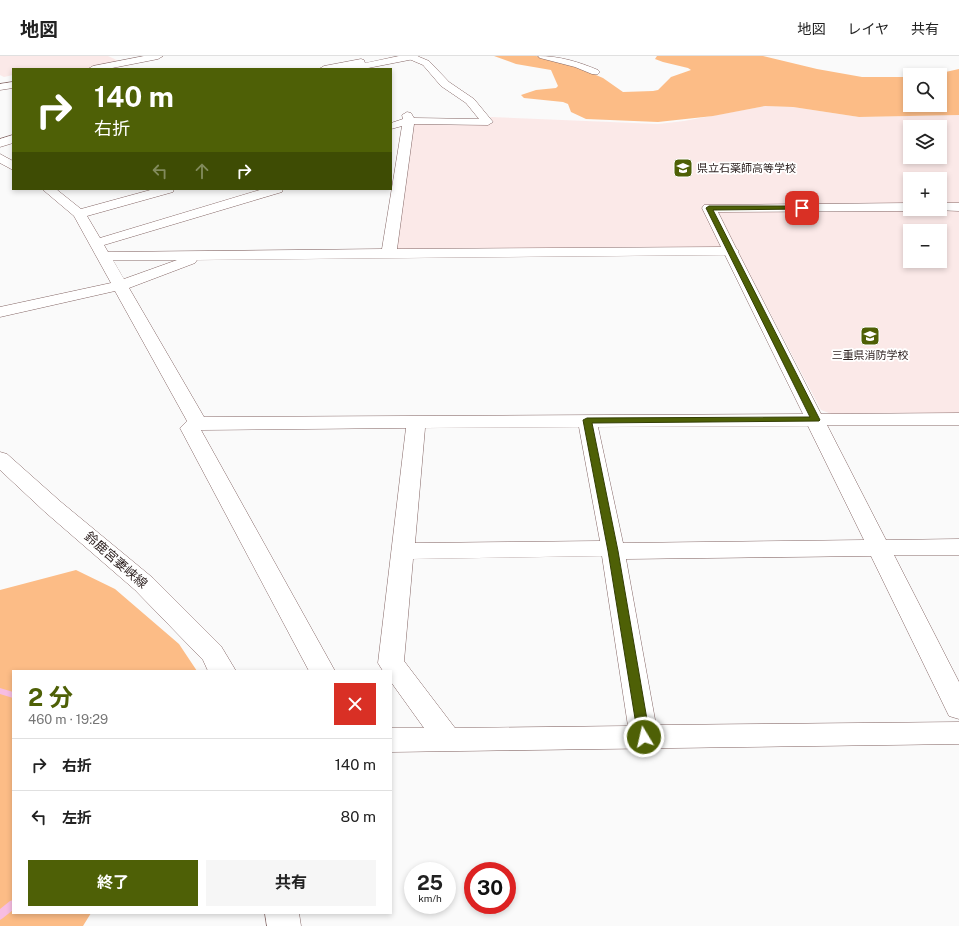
<!DOCTYPE html>
<html lang="ja">
<head>
<meta charset="utf-8">
<style>
  body { margin:0; font-family:"Public Sans","Noto Sans JP",sans-serif; background:#f6f6f6; color:#222; height:100vh; display:flex; flex-direction:column; font-size:15px; white-space:nowrap }
  * { box-sizing:border-box; margin:0 }
  p { font-size:13px; color:#767676 }
  .icon { flex:none; width:22px; height:22px; fill:none; stroke:currentColor; stroke-width:2; stroke-linecap:round; stroke-linejoin:round }
  .map { position:relative; flex:1; overflow:hidden }
  .drawer { position:absolute; left:12px; top:614px; width:380px; height:244px; display:flex; flex-direction:column; background:#fff; border-radius:0px; box-shadow:0 2px 6px #0003 }
  .drawer>* { flex:none }
  .guide { position:absolute; left:12px; top:12px; width:380px; height:122px; border-radius:0px; box-shadow:0 2px 6px #0003; background:#4e6006; color:#fff; overflow:hidden }
  .tools { position:absolute; left:903px; top:12px; display:grid; gap:8px }
  .tools a { display:grid; place-items:center; width:44px; height:44px; border-radius:0px; background:#fff; box-shadow:0 2px 6px #0003; font-size:20px }
  .speed { position:absolute; left:404px; top:806px; display:flex; gap:8px; font-size:20px; font-weight:700; text-align:center }
  .speed>* { display:grid; place-content:center; width:52px; height:52px; border-radius:50%; background:#fff; box-shadow:0 2px 6px #0003; line-height:1 }
  .speed small { font-size:10px; font-weight:400 }
  .speed .limit { border:6px solid #d22; background:#fff; color:#111 }
  .pin { position:absolute; display:grid; place-items:center; width:34px; height:34px; color:#fff; margin:-17px; border-radius:8px; box-shadow:0 2px 6px #0006 }
  .me { position:absolute; width:44px; margin:-22px; rotate:351deg; stroke-linejoin:round; filter:drop-shadow(0 0 3px #0008) }
  .turn { display:flex; align-items:center; gap:14px; height:84px; padding:0 16px; font-size:18px }
  .turn .icon { width:52px; height:52px; stroke-width:2.5 }
  .turn b { display:block; font-size:28px; line-height:34px }
  .lanes { display:flex; align-items:center; height:38px; padding:0 16px; background:#0003; justify-content:center; gap:20px; direction:ltr }
  .lanes .off { opacity:.35 }
  .round { display:grid; place-items:center; flex:none; width:42px; height:42px; border-radius:0px; background:#f6f6f6 }
  .overview { display:flex; align-items:center; justify-content:space-between; height:68px; padding:0 16px }
  h1 { font-size:24px; font-weight:700; line-height:30px; color:#4e6006 }
  .action { display:flex; gap:8px; margin-top:auto; padding:8px 16px }
  .action a { flex:1; height:46px; border-radius:0px; background:#4e6006; color:#fff; font-size:16px; font-weight:700; line-height:46px; text-align:center }
  .action a+a { background:#f6f6f6; color:#222 }
  ul { padding:0; list-style:none }
  li { display:flex; align-items:center; gap:12px; height:52px; padding:0 16px; border-top:1px solid #e0e0e0 }
  li div { flex:1 }
  li b { display:block; font-size:15px }
  li em { font-style:normal }
  header { display:flex; align-items:center; gap:24px; box-sizing:border-box; height:56px; padding:0 20px; background:#fff; border-bottom:1px solid #e0e0e0 }
  header strong { font-size:19px }
  nav { display:flex; gap:22px; margin-inline-start:auto; font-size:14px }
  .map>svg:first-child { display:block }
  .built { fill:#fbe9e8; fill-rule:evenodd }
  .forest { fill:#fcbc86 }
  .lines { fill:none; stroke-linecap:round; stroke-linejoin:round }
  .stream { fill:#f7bde2; fill-rule:evenodd }
  .minor-casing { stroke:#846665; stroke-width:1 }
  .secondary-casing { stroke:#846665; stroke-width:1 }
  .trunk-casing { stroke:#846665; stroke-width:1 }
  .minor { fill:#fff; fill-rule:evenodd }
  .secondary { fill:#fff; fill-rule:evenodd }
  .trunk { fill:#fff; fill-rule:evenodd }
  .route { fill:#4e6006; stroke:#333e04 }
  .labels { text-anchor:middle; dominant-baseline:central; stroke-width:3.5; stroke-linejoin:round; paint-order:stroke }
  .far-poi-label { font-size:11px; fill:#302423; stroke:#fff; text-anchor:start }
  .street-label { font-size:13px; fill:#302423; stroke:#fff }
</style>
</head>
<body>
<header>
<strong>地図</strong>
<nav><a>地図</a><a>レイヤ</a><a>共有</a></nav>
</header>
<div class="map">
<svg width="959" height="870" viewBox="0 0 959 870">
  <rect width="100%" height="100%" fill="#fafafa"/>
  <g class="built">
    <path d="M0 0H108L121 6 86 13H13V19L4 21 0 19Z"/>
    <path d="M765 50 793 51 859 61 959 59V148H940V123H910V149L705 150 722 190 719 192 400 194 396 192 414 68 493 67 490 61 658 68 684 65ZM910 71H940V101H910Z"/>
    <path d="M720 154H959V359H834L821 354 717 156ZM910 175H940V205H910Z"/>
  </g>
  <g class="forest">
    <path d="M494 0H536L570 8 603 22 623 36 653 35 658 34 671 21 691 14 688 12 663 6 655 3 657 0H763L817 13 862 21H910V49H940V19H932L959 13V59L859 61 793 51 765 50 713 60 658 66 586 63 571 56 568 48 563 46 524 42 521 39 536 34 556 32 558 30 551 14 516 8Z"/>
    <path d="M76 514 115 533 179 588 197 615H13V857H91L83 870H0V534Z"/>
  </g>
  <g class="lines">
    <g class="stream">
      <path d="M0 632 13 636V642L0 638Z"/>
      <path d="M13 844V854L3 862 0 864V853L10 845Z"/>
    </g>
    <defs>
      <g id="minor">
        <path d="M144 0H163L158 3 107 13H88L93 10Z"/>
        <path d="M408 0H417L429 5 449 26 474 43 493 66 488 69 414 68 397 193 721 191 702 152 704 149 910 147V153H915L910 155 718 156 736 192 739 195 738 196 821 358 959 357V369H827L886 484 959 483V499H894L959 626V663L949 660 871 500 626 503 656 669 959 666V688L391 696V672H424L391 626V615H383L378 607 406 372 201 374 335 615H309L180 372 187 365 115 235 0 261V251L111 227 74 160 42 133H56L81 153 154 133H174L173 136 87 160 100 182 263 133H283L282 136 104 189 108 196 382 193 402 70 391 73V67L403 63 402 59 407 56 411 57 414 62 479 63 466 47 441 30 423 9 409 3ZM725 199 803 358 204 361 129 232 195 207 197 204ZM113 204H177L124 223ZM808 370 864 484 623 487 598 371ZM579 371 600 485 415 487 425 372ZM602 500 628 670 455 672 404 605 413 503Z"/>
        <path d="M538 0C560 0 579 6 598 14L600 16 598 18H592L575 11 540 2Z"/>
        <path d="M13 26V32L0 34V28Z"/>
        <path d="M0 98 13 105V114L0 107Z"/>
        <path d="M940 147H959V155L935 154 940 153Z"/>
      </g>
      <g id="secondary">
        <path d="M0 396 7 398 61 446 153 522 221 590 236 615H208L203 604 135 534 45 456 0 414Z"/>
        <path d="M265 857H299L301 870H267Z"/>
      </g>
      <g id="trunk">
        <path d="M399 0H419L414 3 363 13H319L324 10 361 3 364 4 365 7Z"/>
        <path d="M13 79V87L0 91V83Z"/>
      </g>
    </defs>
    <use href="#minor" class="minor-casing"/>
    <use href="#secondary" class="secondary-casing"/>
    <use href="#trunk" class="trunk-casing"/>
    <use href="#minor" class="minor"/>
    <use href="#secondary" class="secondary"/>
    <use href="#trunk" class="trunk"/>
  </g>
  <path class="route" d="M802 150 805 152 804 153 713 154 820 364 819 365 592 367 618 495 650 681 648 685 644 686 640 685 638 681 608 495 583 364 587 362 810 361 706 152 709 150Z"/>
  <defs>
    <symbol id="school-square" viewBox="-11 -11 22 22"><rect x="-9" y="-9" width="18" height="18" rx="4" fill="#4e6006" stroke="#fff"/><path d="M0-5L7-2L0 1L-7-2ZM-4 1L0 2.5L4 1V4Q0 6-4 4Z" fill="#fff"/></symbol>
  </defs>
  <g fill-rule="evenodd">
    <use href="#school-square" x="672" y="101" width="22" height="22"/>
    <use href="#school-square" x="859" y="269" width="22" height="22"/>
  </g>
  <g class="labels">
    <g class="far-poi-label">
      <text x="697" y="112">県立石薬師高等学校</text>
      <text x="870" y="299" text-anchor="middle">三重県消防学校</text>
    </g>
    <g class="street-label">
      <text transform="translate(116 504) rotate(41)">鈴鹿宮妻峡線</text>
    </g>
  </g>
</svg>
<div class="tools">
<a><svg class="icon" aria-label="search" viewBox="0 0 24 24"><circle cx="10" cy="10" r="6"/><path d="M15 15l6 6"/></svg></a>
<a><svg class="icon" aria-label="layers" viewBox="0 0 24 24"><path d="M12 4l9 5-9 5-9-5zM3 14l9 5 9-5"/></svg></a>
<a>+</a>
<a>−</a>
</div>
<div class="speed"><div>25<small>km/h</small></div><div class="limit">30</div></div>
<div class="pin" style="left:802px;top:152px;background:#d93025"><svg class="icon" aria-label="arrive" viewBox="0 0 24 24"><path d="M6 21V4h12l-3 4 3 4H6"/></svg></div>
<svg class="me" style="left:644px;top:681px" viewBox="-20 -20 40 40"><circle r="17" fill="#4e6006" stroke="#fff" stroke-width="3"/><path d="M0-11L8 9 0 5-8 9z" fill="#fff"/></svg>
<div class="guide">
<div class="turn"><svg class="icon" aria-label="right" viewBox="0 0 24 24"><path d="M7 20v-9h11M14 6l5 5-5 5"/></svg><div><b>140 m</b>右折</div></div>
<div class="lanes"><svg class="icon off" aria-label="left" viewBox="0 0 24 24"><path d="M17 20v-9H6M10 6l-5 5 5 5"/></svg><svg class="icon off" aria-label="ahead" viewBox="0 0 24 24"><path d="M12 20V5M6 11l6-6 6 6"/></svg><svg class="icon" aria-label="right" viewBox="0 0 24 24"><path d="M7 20v-9h11M14 6l5 5-5 5"/></svg></div>
</div>
<section class="drawer">
<div class="overview"><div><h1>2 分</h1><p>460 m · 19:29</p></div><a class="round" style="background:#d93025;color:#fff"><svg class="icon" aria-label="close" viewBox="0 0 24 24"><path d="M6 6l12 12M18 6L6 18"/></svg></a></div>
<ul>
<li><svg class="icon" aria-label="right" viewBox="0 0 24 24"><path d="M7 20v-9h11M14 6l5 5-5 5"/></svg><div><b>右折</b></div><em>140 m</em></li>
<li><svg class="icon" aria-label="left" viewBox="0 0 24 24"><path d="M17 20v-9H6M10 6l-5 5 5 5"/></svg><div><b>左折</b></div><em>80 m</em></li>
</ul>
<div class="action"><a>終了</a><a>共有</a></div>
</section>
</div>
</body>
</html>
